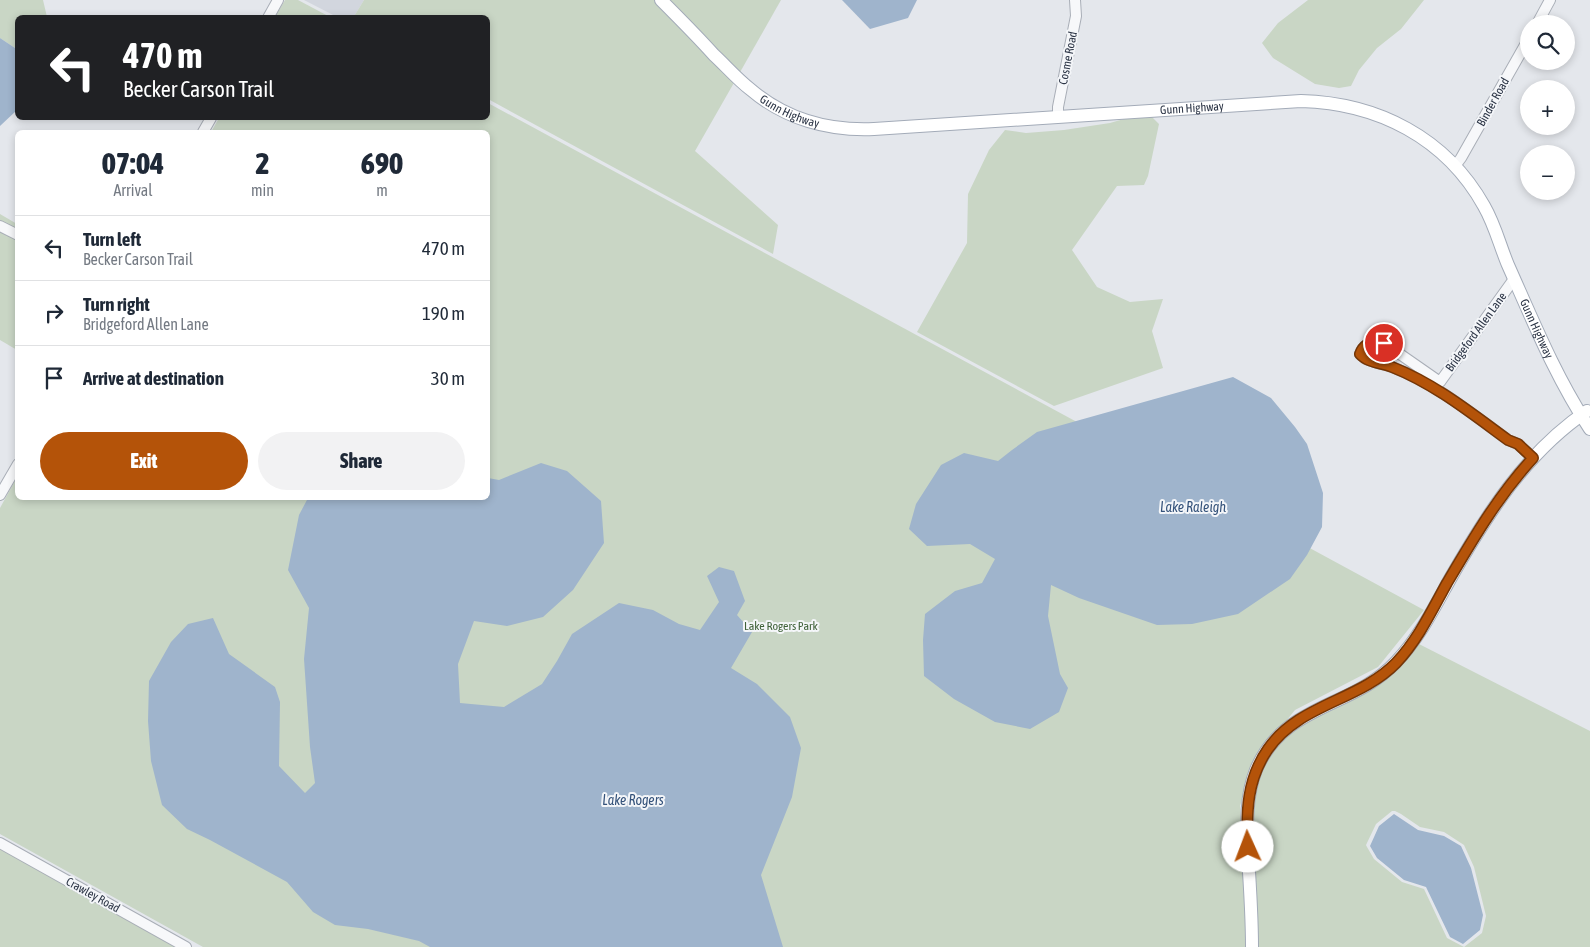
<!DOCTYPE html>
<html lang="en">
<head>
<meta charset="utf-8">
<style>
  body { margin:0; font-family:"Asap Condensed",sans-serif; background:#f2f2f3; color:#1f2937; height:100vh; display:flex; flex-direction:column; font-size:19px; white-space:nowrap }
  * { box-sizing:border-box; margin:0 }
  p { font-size:16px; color:#747a83 }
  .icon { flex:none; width:28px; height:28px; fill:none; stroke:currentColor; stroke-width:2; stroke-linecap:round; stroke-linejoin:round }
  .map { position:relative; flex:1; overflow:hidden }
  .details { position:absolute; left:15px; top:130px; width:475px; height:370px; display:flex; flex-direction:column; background:#fff; border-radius:8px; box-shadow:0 2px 8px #0003 }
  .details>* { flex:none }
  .banner { position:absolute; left:15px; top:15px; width:475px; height:105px; border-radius:8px; box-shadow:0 2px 8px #0003; background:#202124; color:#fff; overflow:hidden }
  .fabs { position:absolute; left:1520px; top:15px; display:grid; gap:10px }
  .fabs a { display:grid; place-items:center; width:55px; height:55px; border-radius:50%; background:#fff; box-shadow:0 2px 8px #0003; font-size:25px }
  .pin { position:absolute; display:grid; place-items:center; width:42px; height:42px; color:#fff; margin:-21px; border:2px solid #fff; border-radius:50%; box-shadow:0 1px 5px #0007 }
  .me { position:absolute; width:55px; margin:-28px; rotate:358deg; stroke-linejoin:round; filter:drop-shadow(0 0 4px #0008) }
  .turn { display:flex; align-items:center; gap:18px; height:105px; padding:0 25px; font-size:22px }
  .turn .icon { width:65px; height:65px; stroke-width:2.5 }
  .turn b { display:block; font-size:35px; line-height:42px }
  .eta { display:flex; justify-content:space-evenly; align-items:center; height:85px; text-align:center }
  .eta b { font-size:30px; font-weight:800; line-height:35px }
  .primary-button { display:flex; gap:10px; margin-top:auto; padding:10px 25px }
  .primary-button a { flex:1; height:58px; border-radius:30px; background:#b45309; color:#fff; font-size:20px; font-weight:800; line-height:58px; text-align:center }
  .primary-button a+a { background:#f2f2f3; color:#1f2937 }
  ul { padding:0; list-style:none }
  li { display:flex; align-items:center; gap:15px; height:65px; padding:0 25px; border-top:1px solid #e0e1e3 }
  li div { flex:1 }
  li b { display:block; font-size:19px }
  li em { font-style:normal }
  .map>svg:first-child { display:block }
  .built { fill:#d2d6de }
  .green { fill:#c9d6c5; fill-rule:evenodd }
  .water { fill:#9fb4cc }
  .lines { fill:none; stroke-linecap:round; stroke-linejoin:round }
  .minor-casing { stroke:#a9aeb7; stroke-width:12 }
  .major-casing { stroke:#a3abb8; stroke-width:14 }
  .minor { stroke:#f7f8fa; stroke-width:10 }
  .major { stroke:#fff; stroke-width:12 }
  .route-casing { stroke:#753606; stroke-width:12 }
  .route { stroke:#b45309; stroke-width:9 }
  .labels { text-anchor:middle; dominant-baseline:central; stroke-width:4; stroke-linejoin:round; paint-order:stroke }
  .street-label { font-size:12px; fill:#2b3445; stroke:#f4f6f9 }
  .park-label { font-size:12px; fill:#3f6138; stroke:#f4f6f9 }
  .water-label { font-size:14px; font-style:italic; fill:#34527a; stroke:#f4f6f9 }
</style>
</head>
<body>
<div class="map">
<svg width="1590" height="947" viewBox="0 0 1590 947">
  <rect width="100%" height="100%" fill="#e4e7ec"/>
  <path class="built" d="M304 0H364L353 18 337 17Z"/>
  <g class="green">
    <path d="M0 0H43L47 17 18 18 17 52 15 48 0 38Z"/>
    <path d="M285 0H298L330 17H275Z"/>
    <path d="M364 0H656L735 81 695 151 778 225 773 254 488 99V18H353Z"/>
    <path d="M666 0H781L739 74Z"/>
    <path d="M1308 0H1424L1401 29 1377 48 1359 70 1351 86 1339 88 1315 84 1273 58 1262 43 1278 23Z"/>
    <path d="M488 103 1424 610 1378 667 1295 710 1255 759 1240 806 1247 947H203L0 834V508L17 477 18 498H488V132H211L219 118H488Z"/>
    <path d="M1150 115 1159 124 1148 176 1144 185 1117 186 1072 250 1097 287 1130 302 1163 299 1152 331 1163 368 1054 406 917 332 967 243 968 194 989 150 1005 130 1026 133 1064 130 1110 123 1134 116Z"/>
    <path d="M0 214 17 224V231L0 222Z"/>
    <path d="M0 230 17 240V350L0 340Z"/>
    <path d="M1417 643 1590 731V947H1256L1252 801 1265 761 1291 730 1360 694ZM1392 811H1395L1401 814 1420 827 1444 832 1464 845 1474 867 1486 916 1482 933 1464 947 1447 938 1424 889 1402 882 1374 859 1367 847 1366 845 1376 824Z"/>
    <path d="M0 847 178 947H0Z"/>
  </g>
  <g class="water">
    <path d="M842 0H917L908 18 870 29Z"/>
    <path d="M0 38 15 48 18 52 17 110 0 126Z"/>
    <path d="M1233 377 1271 398 1295 427 1307 444 1323 493 1322 527 1307 555 1290 579 1238 614 1192 624 1157 625 1079 598 1051 585 1048 616 1060 674 1068 688 1059 712 1030 729 995 722 954 699 924 676 923 640 925 614 955 591 982 583 995 559 970 544 927 546 909 529 916 504 941 465 964 453 998 461 1012 450 1037 432Z"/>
    <path d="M541 463 567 471 601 501 604 543 573 590 543 617 507 626 474 621 458 664 460 703 504 707 542 684 557 661 572 634 619 603 653 610 679 624 700 630 719 602 707 576 719 567 734 571 745 601 737 615 752 632 731 668 757 684 790 717 801 748 792 797 761 875 783 947H430L419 941 368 929 335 925 313 912 287 882 210 840 187 829 162 805 151 761 148 721 149 681 171 642 188 624 213 618 229 654 275 687 280 702 279 766 305 793 315 783 310 747 304 659 309 608 288 570 299 515 308 498H488V478L499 480Z"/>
    <path d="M1394 814 1418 830 1444 836 1461 846 1471 868 1483 915 1480 930 1463 944 1450 937 1426 887 1404 880 1377 858 1370 846 1379 826Z"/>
  </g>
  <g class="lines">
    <defs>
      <g id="minor">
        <path d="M268 18 278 0"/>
        <path d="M1537 24 1550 0"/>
        <path d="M1058 117V107L1076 16 1075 0"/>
        <path d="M203 132 211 118"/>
        <path d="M1455 166 1461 158 1529 38"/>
        <path d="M0 226 18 235"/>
        <path d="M1514 279 1440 382 1384 343C1373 341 1364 343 1360 354 1368 363 1382 363 1392 367 1435 383 1471 413 1508 440L1518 444 1533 458"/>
        <path d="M0 495 18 464"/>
        <path d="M0 843 186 947"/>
      </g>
      <g id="major">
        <path id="s1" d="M661 0C679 18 697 36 714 55 726 66 737 79 750 89 785 119 829 131 874 129L1301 101C1378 103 1446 138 1484 206 1495 225 1500 246 1508 265 1533 321 1556 378 1590 429"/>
        <path d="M1252 947C1252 917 1250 886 1248 856 1247 827 1245 798 1256 770 1284 703 1352 709 1396 662 1419 638 1434 608 1450 579 1486 516 1525 453 1587 411"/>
      </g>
    </defs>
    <use href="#minor" class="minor-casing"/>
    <use href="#major" class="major-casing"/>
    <use href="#minor" class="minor"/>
    <use href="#major" class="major"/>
  </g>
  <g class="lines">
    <defs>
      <path id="route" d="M1248 847C1246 812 1247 779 1268 749 1299 704 1359 701 1396 663 1418 640 1432 610 1447 583 1473 539 1498 496 1533 458L1518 444 1508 440C1471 413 1435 384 1392 367 1382 363 1368 363 1360 354 1364 343 1373 341 1384 343"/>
    </defs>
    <use href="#route" class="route-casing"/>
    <use href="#route" class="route"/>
  </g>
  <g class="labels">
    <g class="street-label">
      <text transform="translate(1068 58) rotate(-79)">Cosme Road</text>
      <text transform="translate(1493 102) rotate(-61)">Binder Road</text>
      <text stroke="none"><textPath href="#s1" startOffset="578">Gunn Highway</textPath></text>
      <text stroke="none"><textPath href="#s1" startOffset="172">Gunn Highway</textPath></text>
      <text stroke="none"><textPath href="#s1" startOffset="1042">Gunn Highway</textPath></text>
      <text transform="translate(1476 332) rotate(-54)">Bridgeford Allen Lane</text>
      <text transform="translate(93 895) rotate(29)">Crawley Road</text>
    </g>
    <g class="park-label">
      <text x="781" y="626">Lake Rogers Park</text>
    </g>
    <g class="water-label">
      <text x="1193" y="507">Lake Raleigh</text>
      <text x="633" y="800">Lake Rogers</text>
    </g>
  </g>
</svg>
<div class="fabs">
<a><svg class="icon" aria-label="search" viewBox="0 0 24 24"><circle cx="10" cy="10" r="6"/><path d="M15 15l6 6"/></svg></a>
<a>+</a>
<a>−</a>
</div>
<div class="pin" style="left:1384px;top:343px;background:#d93025"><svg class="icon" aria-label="arrive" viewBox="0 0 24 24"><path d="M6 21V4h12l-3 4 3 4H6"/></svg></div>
<svg class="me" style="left:1248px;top:847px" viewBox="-20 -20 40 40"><circle r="19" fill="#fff"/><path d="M0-13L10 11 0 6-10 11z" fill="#b45309"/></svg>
<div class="banner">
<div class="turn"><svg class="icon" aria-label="left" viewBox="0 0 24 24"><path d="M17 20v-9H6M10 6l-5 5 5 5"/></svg><div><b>470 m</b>Becker Carson Trail</div></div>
</div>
<section class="details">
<div class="eta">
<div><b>07:04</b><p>Arrival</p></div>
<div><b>2</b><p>min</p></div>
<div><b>690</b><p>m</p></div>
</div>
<ul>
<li><svg class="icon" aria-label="left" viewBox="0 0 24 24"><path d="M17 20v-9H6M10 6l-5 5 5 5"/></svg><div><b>Turn left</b><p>Becker Carson Trail</p></div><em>470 m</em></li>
<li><svg class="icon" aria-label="right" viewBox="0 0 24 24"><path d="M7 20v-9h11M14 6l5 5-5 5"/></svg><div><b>Turn right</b><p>Bridgeford Allen Lane</p></div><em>190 m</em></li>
<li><svg class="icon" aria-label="arrive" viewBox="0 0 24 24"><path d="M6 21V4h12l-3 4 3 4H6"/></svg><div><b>Arrive at destination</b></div><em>30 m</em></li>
</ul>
<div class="primary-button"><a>Exit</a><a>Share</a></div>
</section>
</div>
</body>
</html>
